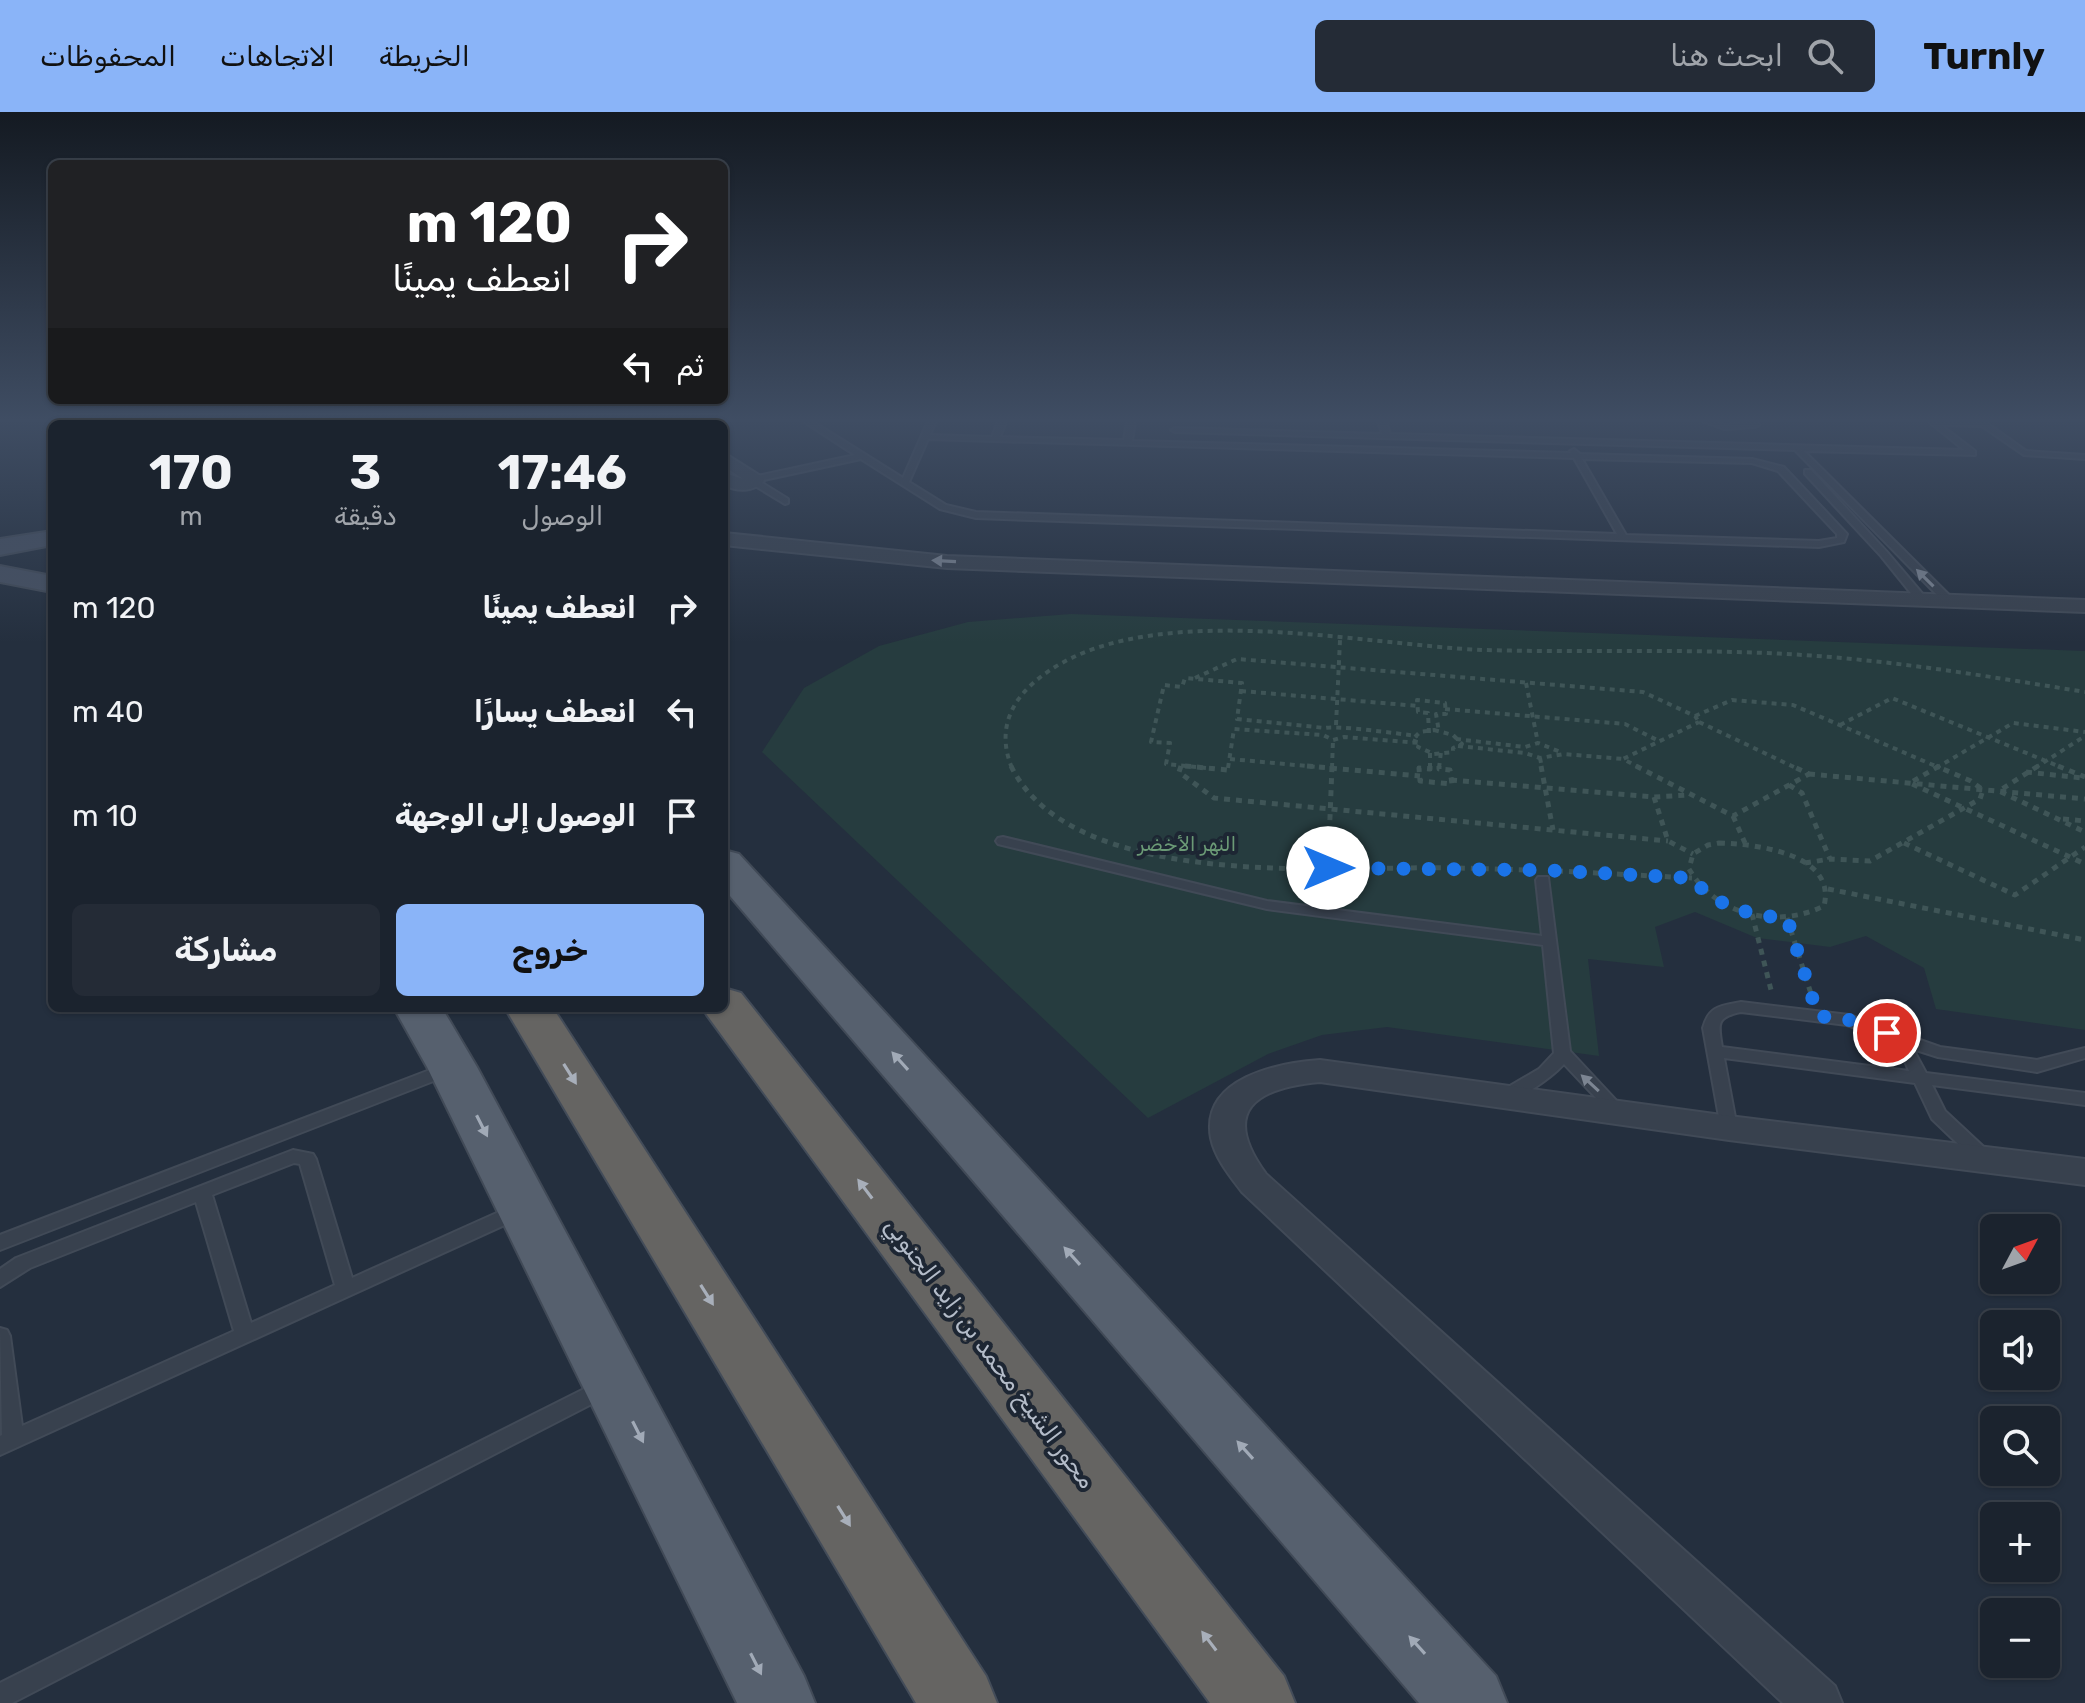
<!DOCTYPE html>
<html lang="ar">
<head>
<meta charset="utf-8">
<style>
  body { margin:0; font-family:Rubik,Vazirmatn,sans-serif; background:#242b36; color:#f1f3f6; direction:rtl; height:100vh; display:flex; flex-direction:column; font-size:30px; white-space:nowrap }
  * { box-sizing:border-box; margin:0 }
  p { font-size:26px; color:#a0a4aa }
  .icon { flex:none; width:44px; height:44px; fill:none; stroke:currentColor; stroke-width:2; stroke-linecap:round; stroke-linejoin:round }
  .map { position:relative; flex:1; overflow:hidden; direction:ltr }
  .side { position:absolute; left:48px; top:308px; width:680px; height:592px; display:flex; flex-direction:column; background:#1b232e; border-radius:12px; box-shadow:0 2px 6px #0004,0 0 0 2px #39404a; direction:rtl }
  .side>* { flex:none }
  .guide { position:absolute; left:48px; top:48px; width:680px; height:244px; border-radius:12px; box-shadow:0 2px 6px #0004,0 0 0 2px #39404a; direction:rtl; background:#202124; color:#fff; overflow:hidden }
  .needle { width:52px; rotate:49deg }
  .buttons { position:absolute; left:1980px; top:1102px; display:grid; gap:16px }
  .buttons a { display:grid; place-items:center; width:80px; height:80px; border-radius:12px; background:#1b232e; box-shadow:0 2px 6px #0004,0 0 0 2px #39404a; font-size:40px }
  .pin { position:absolute; display:grid; place-items:center; width:68px; height:68px; color:#fff; margin:-34px; border:4px solid #fff; border-radius:50%; box-shadow:0 2px 8px #0007 }
  .me { position:absolute; width:88px; margin:-44px; rotate:90deg; stroke-linejoin:round; filter:drop-shadow(0 0 6px #0008) }
  .turn { display:flex; align-items:center; gap:28px; height:168px; padding:0 24px; font-size:36px }
  .turn .icon { width:104px; height:104px; stroke-width:2.5 }
  .turn b { display:block; font-size:56px; line-height:68px }
  .then { display:flex; align-items:center; height:76px; padding:0 24px; background:#0003; gap:16px; font-size:30px }
  .eta { display:flex; justify-content:space-evenly; align-items:center; height:136px; text-align:center }
  .eta b { font-size:48px; font-weight:700; line-height:56px }
  .button { display:flex; gap:16px; margin-top:auto; padding:16px 24px }
  .button a { flex:1; height:92px; border-radius:12px; background:#8ab4f8; color:#111; font-size:32px; font-weight:700; line-height:92px; text-align:center }
  .button a+a { background:#242b36; color:#f1f3f6 }
  ul { padding:0; list-style:none }
  li { display:flex; align-items:center; gap:24px; height:104px; padding:0 24px }
  li div { flex:1 }
  li b { display:block; font-size:30px }
  li em { font-style:normal }
  header { display:flex; align-items:center; gap:48px; box-sizing:border-box; height:112px; padding:0 40px; background:#8ab4f8; color:#111 }
  header strong { font-size:38px }
  nav { display:flex; gap:44px; margin-inline-start:auto; font-size:28px }
  .search { width:560px; height:72px; background:#242b36; display:flex; align-items:center; gap:20px; box-sizing:border-box; padding:0 28px; border-radius:12px; color:#a0a4aa; font-size:30px }
  .map>svg:first-child { display:block }
  .green { fill:#263c3f }
  .lines { fill:none; stroke-linecap:round; stroke-linejoin:round }
  .service-casing { stroke:#414a57; stroke-width:4 }
  .minor-casing { stroke:#414a57; stroke-width:4 }
  .secondary-casing { stroke:#414a57; stroke-width:4 }
  .primary-casing { stroke:#414a57; stroke-width:4 }
  .trunk-casing { stroke:#434c59; stroke-width:4 }
  .path-far1 { stroke:#3f5557; stroke-width:4; stroke-dasharray:5 5; stroke-linecap:butt }
  .path { stroke:#3f5557; stroke-width:5; stroke-dasharray:6 6; stroke-linecap:butt }
  .service { fill:#38414e; fill-rule:evenodd }
  .minor { fill:#38414e; fill-rule:evenodd }
  .secondary { fill:#465061; fill-rule:evenodd }
  .primary { fill:#56606e; fill-rule:evenodd }
  .trunk { fill:#656462; fill-rule:evenodd }
  .oneway { fill:#7c8592 }
  .oneway2 { fill:#a1aab7 }
  .oneway3 { fill:#a8afba }
  .route { stroke:#1a73e8; stroke-width:14; stroke-dasharray:0 25.2 }
  .labels { text-anchor:middle; dominant-baseline:central; stroke-width:8; stroke-linejoin:round; paint-order:stroke }
  .park-label { font-size:20px; fill:#6b9a76; stroke:#1d2633 }
  .near-street-label { font-size:24px; fill:#b4bcc9; stroke:#1d2633 }
</style>
</head>
<body>
<header>
<strong>Turnly</strong>
<div class="search"><svg class="icon" aria-label="search" viewBox="0 0 24 24"><circle cx="10" cy="10" r="6"/><path d="M15 15l6 6"/></svg>ابحث هنا</div>
<nav><a>الخريطة</a><a>الاتجاهات</a><a>المحفوظات</a></nav>
</header>
<div class="map">
<svg width="2085" height="1591" viewBox="0 0 2085 1591">
  <rect width="100%" height="100%" fill="#242f3e"/>
  <path class="green" d="M1071 502 2085 539V918L1936 897 1924 856 1866 824 1830 835 1757 826 1695 800 1655 815 1664 855 1588 847 1599 944 1387 915 1322 923 1268 942 1148 1006 762 640 804 576 879 534 968 510Z"/>
  <g class="lines">
    <defs>
      <g id="service">
        <path d="M803 309H812L903 366 928 309H936L930 323 992 325 998 309H1006L1000 325 1124 328 1127 309H1135L1132 329 1571 341 1570 339 1574 337 1580 342 1752 347 1784 355 1847 422 1844 430 1819 435 976 406 940 397 861 347 759 369 788 387V391L785 392 752 372 753 365 855 343ZM928 327 1574 346 1617 422 976 400 946 393 909 370ZM1582 347 1752 351 1778 359 1837 422V426L1819 429 1626 423Z"/>
        <path d="M1378 309H1386L1390 322 1964 338 1928 309H1984L2026 339 2085 343V347L2024 343 1982 314 1941 313 1975 339V343L1804 339 1953 487V491H1945L1795 338 1175 320 1171 318 1175 316 1382 322Z"/>
        <path d="M1702 309H1713L1725 313 1758 309 1759 313 1755 315 1725 317Z"/>
        <path d="M1805 358H1811L1887 440 1926 486V490H1918L1881 444 1805 362Z"/>
        <path d="M1003 725 1267 789 1542 824 1536 768 1538 765H1548L1570 939 1626 999 1624 1003H1612L1564 952C1552 965 1515 993 1498 989L1496 985 1498 981 1539 957 1554 941 1543 833 1267 797 998 732 996 729 998 726Z"/>
        <path d="M1741 890 1849 903 1940 935 2037 948 2085 936V946L2037 960 1938 945 1913 937 1926 961 2085 981V993L1932 973 1945 999 1989 1040 1992 1045 1989 1050 1983 1051 1977 1050 1932 1007 1915 971 1724 946 1737 1016 1735 1020 1729 1022 1723 1020 1721 1016 1703 916C1709 894 1720 894 1741 890ZM1741 900 1847 913 1890 928 1904 947 1909 959 1722 935C1718 912 1716 905 1741 900Z"/>
        <path d="M448 951 454 953 456 957 454 961 0 1138V1123Z"/>
        <path d="M293 1038 313 1042 316 1047 352 1166 510 1095 516 1093 522 1095 525 1100 522 1105 0 1343V1324L2 1323 0 1216 7 1218 10 1224 22 1314 234 1219 196 1090 30 1156 0 1175V1157L16 1146ZM294 1051 300 1052 335 1173 251 1211 212 1083Z"/>
        <path d="M602 1268 609 1271 612 1277 609 1283 12 1591H0V1571Z"/>
      </g>
      <g id="minor">
        <path d="M633 309H649L652 312H634Z"/>
        <path d="M659 309H676L679 312H660Z"/>
        <path d="M724 341 762 365 764 369C753 380 737 380 724 373V361L743 367 724 354Z"/>
        <path d="M724 421 947 444 2085 488V500L947 456 724 433Z"/>
        <path d="M1320 948 1729 1004 2085 1047V1073L1729 1028 1320 970C1255 976 1220 999 1266 1062L1835 1574 1842 1591H1783L1242 1080C1230 1064 1215 1046 1211 1026 1200 966 1278 951 1320 948Z"/>
      </g>
      <g id="secondary">
        <path d="M52 419V433L0 443V427Z"/>
        <path d="M0 454 52 464V480L0 470Z"/>
      </g>
      <g id="primary">
        <path d="M99 309H127L125 312H97Z"/>
        <path d="M336 309H361L363 312H338Z"/>
        <path d="M724 738 739 742 1496 1564 1507 1591H1419L724 777Z"/>
        <path d="M394 896H442L477 955 804 1564 815 1591H737L427 955Z"/>
      </g>
      <g id="trunk">
        <path d="M139 309H164L166 312H141Z"/>
        <path d="M244 309H269L271 312H246Z"/>
        <path d="M724 876 741 881 1284 1564 1295 1591H1210L707 903 703 896H724Z"/>
        <path d="M505 896H553L986 1564 997 1591H916Z"/>
      </g>
    </defs>
    <use href="#service" class="service-casing"/>
    <use href="#minor" class="minor-casing"/>
    <use href="#secondary" class="secondary-casing"/>
    <use href="#primary" class="primary-casing"/>
    <use href="#trunk" class="trunk-casing"/>
    <g class="path-far1">
      <path d="M1195 566 1237 547 1643 580 1695 604 1699 610"/>
      <path d="M1526 571 1538 631"/>
      <path d="M1241 579 1418 594"/>
      <path d="M1445 597 1625 612 1659 629"/>
      <path d="M1695 604 1732 588 1793 593 1940 656"/>
      <path d="M1699 610 1796 656"/>
      <path d="M1336 613 1340 528"/>
      <path d="M1840 613 1892 586 2063 656"/>
      <path d="M1434 618 1453 623 1462 632 1453 636V640L1434 642 1418 635 1420 631 1412 628 1420 620Z"/>
      <path d="M1429 621 1428 601 1418 600 1417 588 1445 591 1446 602H1436L1439 620"/>
      <path d="M1456 627 1525 635 1538 631 1563 641"/>
      <path d="M1458 634 1525 641 1540 646 1564 642 1623 647"/>
      <path d="M1430 641V656"/>
      <path d="M1540 646 1542 656"/>
      <path d="M1230 647 1329 656"/>
      <path d="M1012 656C999 625 1006 597 1030 574 1130 480 1358 533 1483 538 1590 541 1697 536 1803 543 1898 549 1992 565 2085 580"/>
      <path d="M1206 656 1166 652 1170 631 1151 630 1164 573 1182 575 1185 566 1242 571 1237 607 1325 616C1338 613 1399 622 1418 624"/>
      <path d="M1228 656 1234 617 1323 623 1333 628 1344 625 1420 631"/>
      <path d="M1332 656 1333 628"/>
      <path d="M1439 656 1441 640"/>
      <path d="M1640 656 1623 647 1699 610"/>
      <path d="M1936 656 2013 611 2085 620"/>
      <path d="M2035 656 2085 624"/>
    </g>
    <g class="path">
      <path d="M1011 654C1068 771 1301 757 1411 756 1450 755 1488 757 1527 758"/>
      <path d="M1181 654 1179 660 1214 686 1668 729"/>
      <path d="M1185 654 1228 658 1229 654"/>
      <path d="M1307 654 1420 664"/>
      <path d="M1430 654V657L1419 656 1420 669 1452 672 1450 658 1439 657V654"/>
      <path d="M1541 654 1553 718"/>
      <path d="M1636 654 1733 704 1809 662 1792 654"/>
      <path d="M1939 654 1910 671 2085 752"/>
      <path d="M2038 654 1999 679 2085 720"/>
      <path d="M2058 654 2085 665"/>
      <path d="M2026 660 2083 666"/>
      <path d="M1809 662 2085 687"/>
      <path d="M1451 668 1654 685 1689 683"/>
      <path d="M1789 673 1802 681 1830 747"/>
      <path d="M1654 685 1668 729 1693 742"/>
      <path d="M1733 704 1745 731"/>
      <path d="M2063 707 2085 709"/>
      <path d="M1719 731C1757 732 1837 742 1824 794 1776 817 1717 804 1689 757L1693 742 1708 733Z"/>
      <path d="M1904 731 2015 783 2085 735"/>
      <path d="M1805 751 1830 747 1870 749 1980 687 1983 678 1971 669 1936 654"/>
      <path d="M1328 756 1332 654"/>
      <path d="M1557 759 1692 766"/>
      <path d="M1828 777 2085 828"/>
      <path d="M1752 802 1772 882"/>
      <path d="M1787 806 1813 888"/>
    </g>
    <use href="#service" class="service"/>
    <use href="#minor" class="minor"/>
    <use href="#secondary" class="secondary"/>
    <use href="#primary" class="primary"/>
    <use href="#trunk" class="trunk"/>
  </g>
  <defs><path id="oneway-solid" d="M-6-.8H1V-3.2L6.5 0L1 3.2V.8H-6Z" transform="scale(2)"/></defs>
  <g class="oneway">
    <use href="#oneway-solid" transform="translate(944 449) rotate(-177)"/>
    <use href="#oneway-solid" transform="translate(1925 466) rotate(-135)"/>
    <use href="#oneway-solid" transform="translate(1590 971) rotate(-137)"/>
  </g>
  <g class="oneway2">
    <use href="#oneway-solid" transform="translate(900 949) rotate(-132)"/>
    <use href="#oneway-solid" transform="translate(482 1014) rotate(63)"/>
    <use href="#oneway-solid" transform="translate(1072 1144) rotate(-132)"/>
    <use href="#oneway-solid" transform="translate(638 1320) rotate(63)"/>
    <use href="#oneway-solid" transform="translate(1245 1338) rotate(-132)"/>
    <use href="#oneway-solid" transform="translate(1417 1533) rotate(-132)"/>
    <use href="#oneway-solid" transform="translate(756 1552) rotate(63)"/>
  </g>
  <g class="oneway3">
    <use href="#oneway-solid" transform="translate(570 962) rotate(58)"/>
    <use href="#oneway-solid" transform="translate(865 1077) rotate(-127)"/>
    <use href="#oneway-solid" transform="translate(707 1183) rotate(58)"/>
    <use href="#oneway-solid" transform="translate(844 1404) rotate(58)"/>
    <use href="#oneway-solid" transform="translate(1209 1529) rotate(-127)"/>
  </g>
  <linearGradient id="sky" x2="0" y2="1"><stop stop-color="#141a22"/><stop offset="0.58" stop-color="#3f4d63"/><stop offset="1" stop-color="#3f4d63" stop-opacity="0"/></linearGradient>
  <rect width="2085" height="531" fill="url(#sky)"/>
  <g class="lines">
    <path class="route" d="M1328 756 1543 758 1692 766C1715 795 1752 804 1787 806L1818 904 1849 908 1887 921"/>
  </g>
  <g class="labels">
    <g class="park-label">
      <text x="1187" y="732">النهر الأخضر</text>
    </g>
    <g class="near-street-label">
      <text transform="translate(990 1241) rotate(53)">محور الشيخ محمد بن زايد الجنوبي</text>
    </g>
  </g>
</svg>
<div class="buttons">
<a><svg class="needle" viewBox="-14 -14 28 28"><path d="M0-13l5 13h-10z" fill="#e53935"/><path d="M0 13l5-13h-10z" fill="#a0a4aa"/></svg></a>
<a><svg class="icon" aria-label="sound" viewBox="0 0 24 24"><path d="M4 9h4l5-4v14l-5-4H4zM17 9q2 3 0 6"/></svg></a>
<a><svg class="icon" aria-label="search" viewBox="0 0 24 24"><circle cx="10" cy="10" r="6"/><path d="M15 15l6 6"/></svg></a>
<a>+</a>
<a>−</a>
</div>
<div class="pin" style="left:1887px;top:921px;background:#d93025"><svg class="icon" aria-label="arrive" viewBox="0 0 24 24"><path d="M6 21V4h12l-3 4 3 4H6"/></svg></div>
<svg class="me" style="left:1328px;top:756px" viewBox="-20 -20 40 40"><circle r="19" fill="#fff"/><path d="M0-13L10 11 0 6-10 11z" fill="#1a73e8"/></svg>
<div class="guide">
<div class="turn"><svg class="icon" aria-label="right" viewBox="0 0 24 24"><path d="M7 20v-9h11M14 6l5 5-5 5"/></svg><div><b>120 m</b>انعطف يمينًا</div></div>
<div class="then">ثم<svg class="icon" aria-label="left" viewBox="0 0 24 24"><path d="M17 20v-9H6M10 6l-5 5 5 5"/></svg></div>
</div>
<section class="side">
<div class="eta">
<div><b>17:46</b><p>الوصول</p></div>
<div><b>3</b><p>دقيقة</p></div>
<div><b>170</b><p>m</p></div>
</div>
<ul>
<li><svg class="icon" aria-label="right" viewBox="0 0 24 24"><path d="M7 20v-9h11M14 6l5 5-5 5"/></svg><div><b>انعطف يمينًا</b></div><em>120 m</em></li>
<li><svg class="icon" aria-label="left" viewBox="0 0 24 24"><path d="M17 20v-9H6M10 6l-5 5 5 5"/></svg><div><b>انعطف يسارًا</b></div><em>40 m</em></li>
<li><svg class="icon" aria-label="arrive" viewBox="0 0 24 24"><path d="M6 21V4h12l-3 4 3 4H6"/></svg><div><b>الوصول إلى الوجهة</b></div><em>10 m</em></li>
</ul>
<div class="button"><a>خروج</a><a>مشاركة</a></div>
</section>
</div>
</body>
</html>
